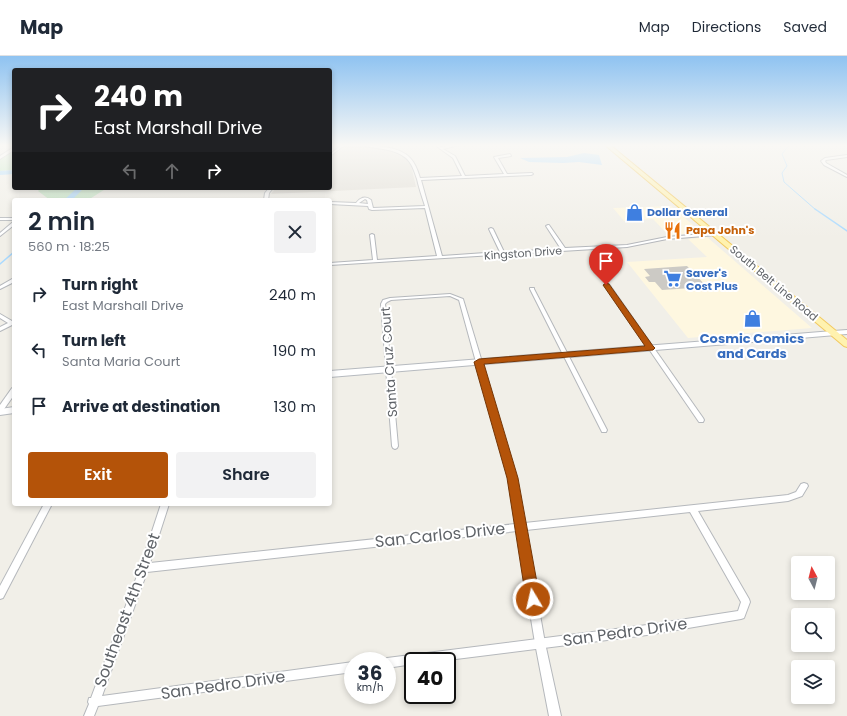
<!DOCTYPE html>
<html lang="en">
<head>
<meta charset="utf-8">
<style>
  body { margin:0; font-family:Poppins,sans-serif; background:#f2f2f3; color:#1f2937; height:100vh; display:flex; flex-direction:column; font-size:15px; white-space:nowrap }
  * { box-sizing:border-box; margin:0 }
  p { font-size:13px; color:#747a83 }
  .icon { flex:none; width:22px; height:22px; fill:none; stroke:currentColor; stroke-width:2; stroke-linecap:round; stroke-linejoin:round }
  .map { position:relative; flex:1; overflow:hidden }
  .panel { position:absolute; left:12px; top:142px; width:320px; height:308px; display:flex; flex-direction:column; background:#fff; border-radius:4px; box-shadow:0 2px 6px #0003 }
  .panel>* { flex:none }
  .top-card { position:absolute; left:12px; top:12px; width:320px; height:122px; border-radius:4px; box-shadow:0 2px 6px #0003; background:#202124; color:#fff; overflow:hidden }
  .needle { width:26px; rotate:353deg }
  .controls { position:absolute; left:791px; top:500px; display:grid; gap:8px }
  .controls a { display:grid; place-items:center; width:44px; height:44px; border-radius:4px; background:#fff; box-shadow:0 2px 6px #0003; font-size:20px }
  .speed { position:absolute; left:344px; top:596px; display:flex; gap:8px; font-size:20px; font-weight:700; text-align:center }
  .speed>* { display:grid; place-content:center; width:52px; height:52px; border-radius:50%; background:#fff; box-shadow:0 2px 6px #0003; line-height:1 }
  .speed small { font-size:10px; font-weight:400 }
  .speed .limit { border:2px solid #111; border-radius:6px; background:#fff; color:#111 }
  .pin { position:absolute; display:grid; place-items:center; width:34px; height:34px; color:#fff; margin:-41px -17px; border-radius:50% 50% 50% 0; rotate:-45deg; box-shadow:0 0 4px #0007 }
  .pin .icon { rotate:45deg }
  .me { position:absolute; width:44px; margin:-22px; rotate:351deg; stroke-linejoin:round; filter:drop-shadow(0 0 3px #0008) }
  .turn { display:flex; align-items:center; gap:14px; height:84px; padding:0 16px; font-size:18px }
  .turn .icon { width:52px; height:52px; stroke-width:2.5 }
  .turn b { display:block; font-size:28px; line-height:34px }
  .lanes { display:flex; align-items:center; height:38px; padding:0 16px; background:#0003; justify-content:center; gap:20px; direction:ltr }
  .lanes .off { opacity:.35 }
  .round { display:grid; place-items:center; flex:none; width:42px; height:42px; border-radius:4px; background:#f2f2f3 }
  .summary { display:flex; align-items:center; justify-content:space-between; height:68px; padding:0 16px }
  h1 { font-size:24px; font-weight:600; line-height:30px }
  .action { display:flex; gap:8px; margin-top:auto; padding:8px 16px }
  .action a { flex:1; height:46px; border-radius:4px; background:#b45309; color:#fff; font-size:16px; font-weight:600; line-height:46px; text-align:center }
  .action a+a { background:#f2f2f3; color:#1f2937 }
  ul { padding:0; list-style:none }
  li { display:flex; align-items:center; gap:12px; height:56px; padding:0 16px }
  li div { flex:1 }
  li b { display:block; font-size:15px }
  li em { font-style:normal }
  header { display:flex; align-items:center; gap:24px; box-sizing:border-box; height:56px; padding:0 20px; background:#fff; border-bottom:1px solid #e0e1e3 }
  header strong { font-size:19px }
  nav { display:flex; gap:22px; margin-inline-start:auto; font-size:14px }
  .map>svg:first-child { display:block }
  .commercial { fill:#fef7e0 }
  .education { fill:#e1ded6 }
  .green { fill:#c5e8c5 }
  .water { fill:#aadaff }
  .lines { fill:none; stroke-linecap:round; stroke-linejoin:round }
  .stream-far1 { stroke:#aadaff; stroke-width:1 }
  .stream { stroke:#aadaff; stroke-width:1.5 }
  .river { fill:#aadaff; fill-rule:evenodd }
  .building { fill:#cccac5 }
  .minor-casing { stroke:#b5b8bc; stroke-width:2 }
  .tertiary-casing { stroke:#b5b8bc; stroke-width:2 }
  .secondary-casing { stroke:#b6babf; stroke-width:2 }
  .primary-casing { stroke:#f2c960; stroke-width:2 }
  .minor { fill:#fff; fill-rule:evenodd }
  .tertiary { fill:#fff; fill-rule:evenodd }
  .secondary { fill:#fff; fill-rule:evenodd }
  .primary { fill:#fff2af; fill-rule:evenodd }
  .route { fill:#b45309; stroke:#753606 }
  .labels { text-anchor:middle; dominant-baseline:central; stroke-width:4; stroke-linejoin:round; paint-order:stroke }
  .far-shop-label { font-size:11px; font-weight:bold; fill:#366cbe; stroke:#fff; text-anchor:start }
  .far-food-label { font-size:11px; font-weight:bold; fill:#c56008; stroke:#fff; text-anchor:start }
  .far-street-label { font-size:11px; fill:#5f6368; stroke:#fff }
  .shop-label { font-size:13px; font-weight:bold; fill:#366cbe; stroke:#fff }
  .street-label { font-size:13px; fill:#5f6368; stroke:#fff }
  .near-street-label { font-size:16px; fill:#5f6368; stroke:#fff }
</style>
</head>
<body>
<header>
<strong>Map</strong>
<nav><a>Map</a><a>Directions</a><a>Saved</a></nav>
</header>
<div class="map">
<svg width="847" height="660" viewBox="0 0 847 660">
  <rect width="100%" height="100%" fill="#f1efe8"/>
  <g class="commercial">
    <path d="M671 150 699 174 697 177 668 179 653 163 624 165 613 152Z"/>
    <path d="M707 181 812 272 688 282 627 206 707 201 688 183Z"/>
  </g>
  <path class="education" d="M349 89 386 94 406 102 410 105 416 131 271 138 276 132H330V101Z"/>
  <g class="green">
    <path d="M14 94V114L0 115V104Z"/>
    <path d="M41 132H107L88 144H50L38 135Z"/>
  </g>
  <path class="water" d="M584 97 599 99 602 109 579 106 563 107 529 106 520 102 567 101Z"/>
  <g class="lines">
    <path class="stream-far1" d="M789 89 782 98 787 110 782 117 784 126 816 154"/>
    <g class="stream">
      <path d="M815 153 847 175"/>
      <path d="M0 208 14 196"/>
    </g>
    <g class="river">
      <path d="M14 114V118L0 119V115Z"/>
      <path d="M77 132H84L72 144H64Z"/>
    </g>
  </g>
  <path class="building" d="M687 210 707 231 662 234 655 226H649L645 221 650 220 644 213Z"/>
  <g class="lines">
    <defs>
      <g id="minor">
        <path d="M342 89H345L330 100V98Z"/>
        <path d="M362 89C375 89 401 91 410 102 415 107 418 115 420 122L462 120 453 102 435 89H438L441 91 453 89H459L443 93 455 100 465 120 504 118 494 101 510 98 511 100 498 102 507 118 532 117 533 118 531 119 421 124 442 200 500 196 489 173 491 172 493 173 504 196 561 193 546 170 548 169H549L565 192 627 189 667 181 716 177 718 178 716 179 667 183 627 191 330 209V207L373 204 370 179 372 178 374 179 377 204 437 200 425 152 372 154 369 153 368 150 330 148V146L356 147C360 142 365 139 371 144L373 152 425 150C422 141 419 132 417 123 412 108 409 100 392 95 382 92 371 92 362 89ZM365 143 367 144 368 148 359 147Z"/>
        <path d="M847 99V101L826 104 825 105 826 107 847 119V121L824 109 821 105 825 102Z"/>
        <path d="M177 132H183L181 133Z"/>
        <path d="M269 132H273L269 137 268 144H264L265 137Z"/>
        <rect x="0" y="162" width="14" height="2"/>
        <path d="M13 166H14V169L0 180V177Z"/>
        <path d="M12 223H14V226L0 233V230Z"/>
        <path d="M605 228H609L703 362 704 364 703 366H699L605 229Z"/>
        <path d="M530 232H534V233L607 374 606 376H602L601 374 530 233Z"/>
        <path d="M450 238 463 243 482 306 481 307 479 308 476 306 459 244 450 240 391 244 387 246 385 248 398 390 397 392 395 393 393 392 392 390 381 248 383 244 390 242Z"/>
        <path d="M0 258 12 265 14 264V270L12 269 0 275V271L8 267 0 262Z"/>
        <path d="M12 332H14V339L2 356H0V349Z"/>
        <path d="M804 427 807 428 808 430 802 440 788 445 698 455 749 543 750 546 744 562 741 563 647 579 440 605H413V608L387 612V605H383L384 604 387 602 647 569 738 555 741 546 690 456 147 516 102 640 353 606V616L98 650 94 660H84L89 648 88 646 89 642H91L140 512 161 448H169L150 507 788 439 796 436 801 428Z"/>
        <path d="M44 448H52L3 542 0 543V530Z"/>
      </g>
      <g id="tertiary">
        <path d="M14 91V94L0 103V100Z"/>
        <path d="M847 274V278L833 279 830 277 833 275Z"/>
        <path d="M477 304H481L482 306 516 422 545 587 561 660H549L535 587 508 422 476 306Z"/>
      </g>
      <g id="secondary">
        <path d="M833 275H836L837 277 836 279 330 321V315Z"/>
        <path d="M14 351V357L0 359V353Z"/>
      </g>
      <path id="primary" d="M605 89H610L847 284V291L844 290Z"/>
    </defs>
    <use href="#minor" class="minor-casing"/>
    <use href="#tertiary" class="tertiary-casing"/>
    <use href="#secondary" class="secondary-casing"/>
    <use href="#primary" class="primary-casing"/>
    <use href="#minor" class="minor"/>
    <use href="#tertiary" class="tertiary"/>
    <use href="#secondary" class="secondary"/>
    <use href="#primary" class="primary"/>
  </g>
  <linearGradient id="sky" x2="0" y2="1"><stop stop-color="#8fc3f1"/><stop offset="0.49" stop-color="#f9f8f5"/><stop offset="1" stop-color="#f9f8f5" stop-opacity="0"/></linearGradient>
  <rect width="847" height="182" fill="url(#sky)"/>
  <path class="route" d="M606 227 609 228 653 290 655 292 653 294 484 308 518 422 540 543 538 548 533 550 528 548 526 543 507 422 474 306 479 303 645 290 603 229Z"/>
  <defs>
    <symbol id="shop-bare" viewBox="-9 -9 18 18"><path d="M-5-2.5h2.3a2.7 3.5 0 0 1 5.4 0H5L5.5 6h-11ZM-1.5-2.5h3a1.5 2.3 0 0 0-3 0Z" fill="#3f7fe0" stroke="#fff" stroke-width="2.5" paint-order="stroke"/></symbol>
    <symbol id="restaurant-bare" viewBox="-9 -9 18 18"><path d="M-5-6h1v4h1v-4h1v4h1v-4h1v5L-1.5 .5V6h-2V.5L-5-1ZM5-6V6H3V1.5H1.5Q1.5-4 5-6Z" fill="#e8710a" stroke="#fff" stroke-width="2.5" paint-order="stroke"/></symbol>
    <symbol id="supermarket-bare" viewBox="-9 -9 18 18"><path d="M-6-5.5h2.5l.6 2H6L4.5 2H-2.5L-4.4-4H-6ZM-1.5 3.2a1.3 1.3 0 1 0 .1 0ZM3 3.2a1.3 1.3 0 1 0 .1 0Z" fill="#3f7fe0" stroke="#fff" stroke-width="2.5" paint-order="stroke"/></symbol>
  </defs>
  <g fill-rule="evenodd">
    <use href="#shop-bare" x="622" y="144" width="25" height="25"/>
    <use href="#restaurant-bare" x="660" y="162" width="25" height="25"/>
    <use href="#supermarket-bare" x="660" y="210" width="25" height="25"/>
    <use href="#shop-bare" x="740" y="250" width="25" height="25"/>
  </g>
  <g class="labels">
    <g class="far-shop-label">
      <text x="647" y="156">Dollar General</text>
      <text x="686" y="217">Saver's<tspan x="686" dy="13">Cost Plus</tspan></text>
    </g>
    <g class="far-food-label">
      <text x="686" y="174">Papa John's</text>
    </g>
    <g class="far-street-label">
      <text transform="translate(523 197) rotate(-4)">Kingston Drive</text>
      <text transform="translate(774 227) rotate(40)">South Belt Line Road</text>
    </g>
    <g class="shop-label">
      <text x="752" y="282">Cosmic Comics<tspan x="752" dy="15">and Cards</tspan></text>
    </g>
    <g class="street-label">
      <text transform="translate(389 306) rotate(-94)">Santa Cruz Court</text>
    </g>
    <g class="near-street-label">
      <text transform="translate(440 479) rotate(-6)">San Carlos Drive</text>
      <text transform="translate(127 554) rotate(-70)">Southeast 4th Street</text>
      <text transform="translate(625 576) rotate(-8)">San Pedro Drive</text>
      <text transform="translate(223 629) rotate(-8)">San Pedro Drive</text>
    </g>
  </g>
</svg>
<div class="controls">
<a><svg class="needle" viewBox="-14 -14 28 28"><path d="M0-13l5 13h-10z" fill="#e53935"/><path d="M0 13l5-13h-10z" fill="#747a83"/></svg></a>
<a><svg class="icon" aria-label="search" viewBox="0 0 24 24"><circle cx="10" cy="10" r="6"/><path d="M15 15l6 6"/></svg></a>
<a><svg class="icon" aria-label="layers" viewBox="0 0 24 24"><path d="M12 4l9 5-9 5-9-5zM3 14l9 5 9-5"/></svg></a>
</div>
<div class="speed"><div>36<small>km/h</small></div><div class="limit">40</div></div>
<div class="pin" style="left:606px;top:229px;background:#d93025"><svg class="icon" aria-label="arrive" viewBox="0 0 24 24"><path d="M6 21V4h12l-3 4 3 4H6"/></svg></div>
<svg class="me" style="left:533px;top:543px" viewBox="-20 -20 40 40"><circle r="17" fill="#b45309" stroke="#fff" stroke-width="3"/><path d="M0-11L8 9 0 5-8 9z" fill="#fff"/></svg>
<div class="top-card">
<div class="turn"><svg class="icon" aria-label="right" viewBox="0 0 24 24"><path d="M7 20v-9h11M14 6l5 5-5 5"/></svg><div><b>240 m</b>East Marshall Drive</div></div>
<div class="lanes"><svg class="icon off" aria-label="left" viewBox="0 0 24 24"><path d="M17 20v-9H6M10 6l-5 5 5 5"/></svg><svg class="icon off" aria-label="ahead" viewBox="0 0 24 24"><path d="M12 20V5M6 11l6-6 6 6"/></svg><svg class="icon" aria-label="right" viewBox="0 0 24 24"><path d="M7 20v-9h11M14 6l5 5-5 5"/></svg></div>
</div>
<section class="panel">
<div class="summary"><div><h1>2 min</h1><p>560 m · 18:25</p></div><a class="round"><svg class="icon" aria-label="close" viewBox="0 0 24 24"><path d="M6 6l12 12M18 6L6 18"/></svg></a></div>
<ul>
<li><svg class="icon" aria-label="right" viewBox="0 0 24 24"><path d="M7 20v-9h11M14 6l5 5-5 5"/></svg><div><b>Turn right</b><p>East Marshall Drive</p></div><em>240 m</em></li>
<li><svg class="icon" aria-label="left" viewBox="0 0 24 24"><path d="M17 20v-9H6M10 6l-5 5 5 5"/></svg><div><b>Turn left</b><p>Santa Maria Court</p></div><em>190 m</em></li>
<li><svg class="icon" aria-label="arrive" viewBox="0 0 24 24"><path d="M6 21V4h12l-3 4 3 4H6"/></svg><div><b>Arrive at destination</b></div><em>130 m</em></li>
</ul>
<div class="action"><a>Exit</a><a>Share</a></div>
</section>
</div>
</body>
</html>
